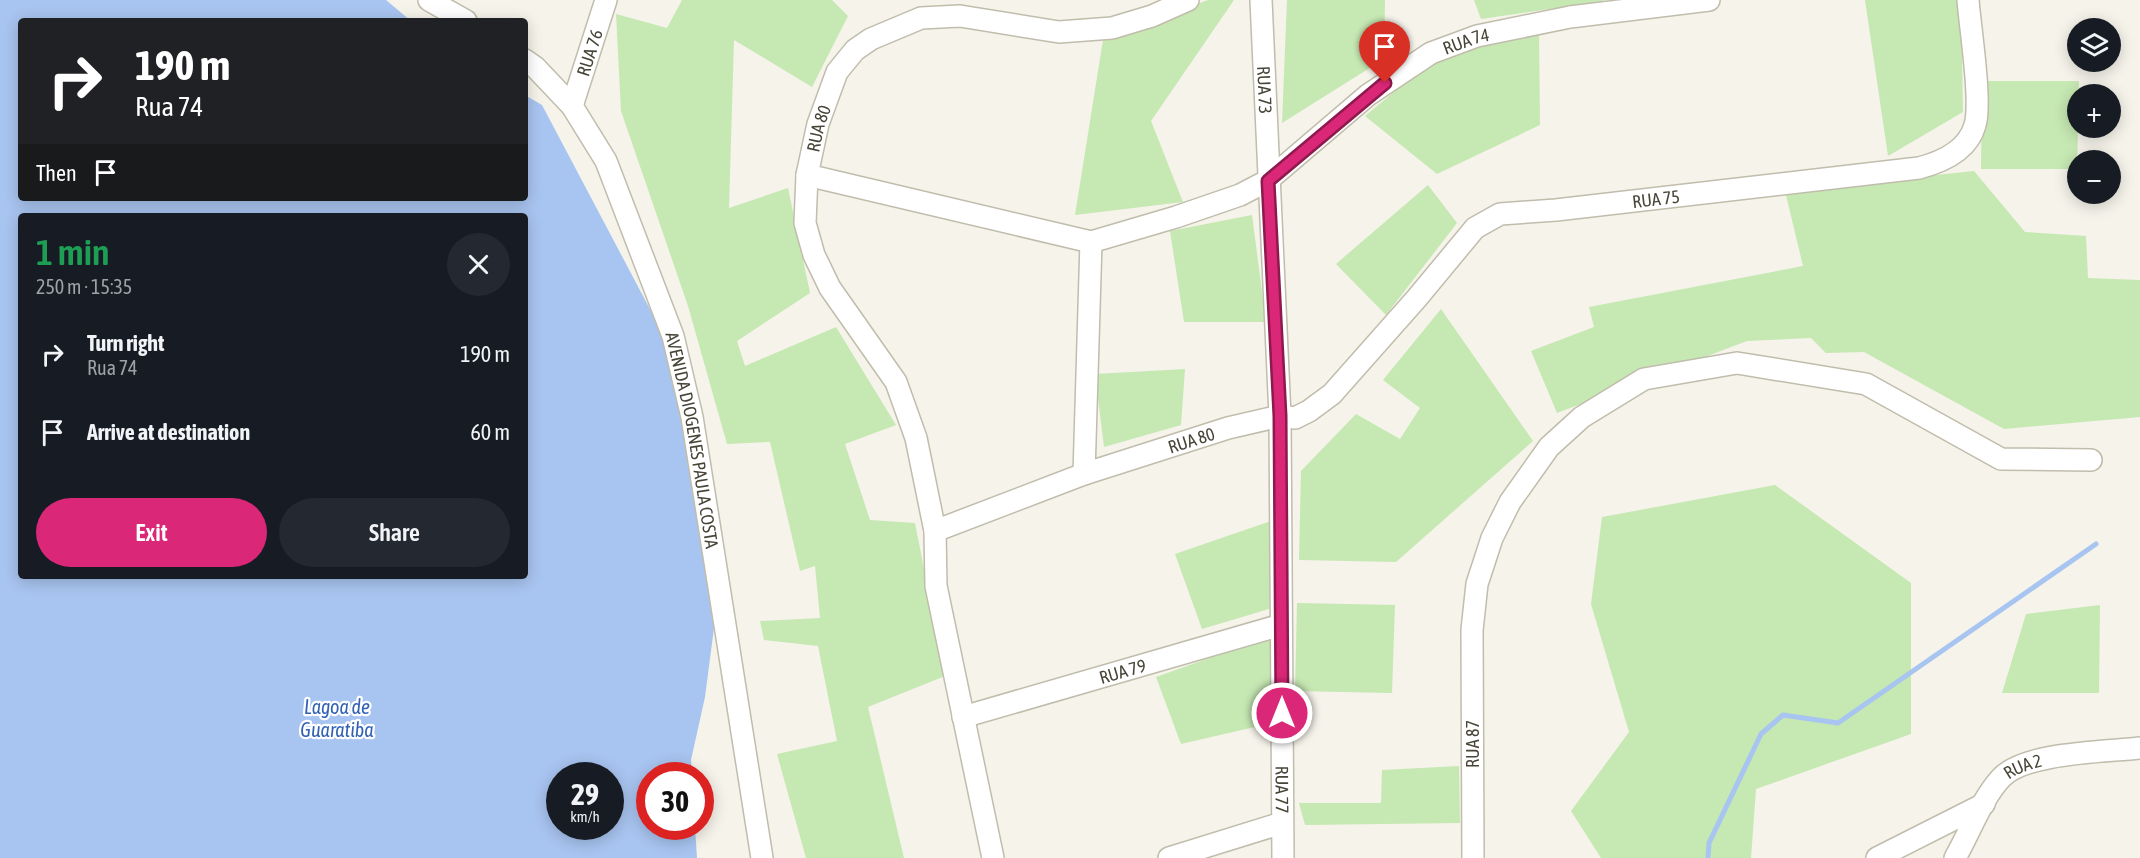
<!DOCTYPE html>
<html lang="en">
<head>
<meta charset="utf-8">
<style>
  body { margin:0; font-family:"Asap Condensed",sans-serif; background:#242831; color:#f1f3f6; height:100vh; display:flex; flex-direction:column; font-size:22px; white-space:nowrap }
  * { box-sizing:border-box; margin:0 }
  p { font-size:20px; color:#9ea1a6 }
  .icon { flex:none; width:33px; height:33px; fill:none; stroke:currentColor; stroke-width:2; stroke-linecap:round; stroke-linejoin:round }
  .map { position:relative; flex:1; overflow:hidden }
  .panel { position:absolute; left:18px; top:213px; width:510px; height:366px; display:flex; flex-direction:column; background:#171b24; border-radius:6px; box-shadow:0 3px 15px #0003 }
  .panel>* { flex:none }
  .banner { position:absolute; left:18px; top:18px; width:510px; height:183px; border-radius:6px; box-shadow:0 3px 15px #0003; background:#202124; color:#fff; overflow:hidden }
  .controls { position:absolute; left:2067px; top:18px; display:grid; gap:12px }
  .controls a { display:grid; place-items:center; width:54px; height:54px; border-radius:50%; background:#171b24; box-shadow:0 3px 15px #0003; font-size:30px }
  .speed { position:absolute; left:546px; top:762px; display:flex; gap:12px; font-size:30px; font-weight:700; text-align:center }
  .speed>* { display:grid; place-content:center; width:78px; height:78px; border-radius:50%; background:#171b24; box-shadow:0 3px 15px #0003; line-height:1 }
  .speed small { font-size:15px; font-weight:400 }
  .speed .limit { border:9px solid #d22; background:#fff; color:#111 }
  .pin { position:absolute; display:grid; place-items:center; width:51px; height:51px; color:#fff; margin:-62px -26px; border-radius:50% 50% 50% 0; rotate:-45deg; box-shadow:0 0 6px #0007 }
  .pin .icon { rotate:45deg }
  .me { position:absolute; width:66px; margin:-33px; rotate:0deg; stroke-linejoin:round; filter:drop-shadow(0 0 4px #0008) }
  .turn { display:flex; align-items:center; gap:21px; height:126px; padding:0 18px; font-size:27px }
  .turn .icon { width:78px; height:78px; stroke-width:2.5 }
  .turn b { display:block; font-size:42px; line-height:51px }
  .then { display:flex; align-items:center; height:57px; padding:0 18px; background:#0003; gap:12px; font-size:22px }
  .round { display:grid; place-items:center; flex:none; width:63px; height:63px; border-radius:32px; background:#242831 }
  .headline { display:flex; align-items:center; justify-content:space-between; height:102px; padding:0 18px }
  h1 { font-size:36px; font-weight:600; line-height:45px; color:#1e9e55 }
  .action { display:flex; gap:12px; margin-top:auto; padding:12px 18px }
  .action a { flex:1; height:69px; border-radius:36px; background:#db2777; color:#fff; font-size:24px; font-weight:600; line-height:69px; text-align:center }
  .action a+a { background:#242831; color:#f1f3f6 }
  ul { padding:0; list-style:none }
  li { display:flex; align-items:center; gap:18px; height:78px; padding:0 18px }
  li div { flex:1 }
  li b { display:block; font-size:22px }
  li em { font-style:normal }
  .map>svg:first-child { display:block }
  .green { fill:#c6e8b3 }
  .water { fill:#a8c4f0; fill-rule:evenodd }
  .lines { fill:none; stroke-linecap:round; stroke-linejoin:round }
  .stream { stroke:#a8c4f0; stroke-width:5 }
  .minor-casing { stroke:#c0bdac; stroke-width:24 }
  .minor { stroke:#fff; stroke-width:21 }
  .route-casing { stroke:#8e194d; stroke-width:15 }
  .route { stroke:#db2777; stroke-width:10 }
  .labels { text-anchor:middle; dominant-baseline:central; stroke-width:4.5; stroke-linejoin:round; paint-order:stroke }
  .street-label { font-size:18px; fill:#484538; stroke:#fff }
  .water-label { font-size:20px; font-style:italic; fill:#3162b4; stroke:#fff }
</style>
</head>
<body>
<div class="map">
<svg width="2140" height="858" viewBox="0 0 2140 858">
  <rect width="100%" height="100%" fill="#f5f3ea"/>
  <g class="green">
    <path d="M682 0H832L848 16 812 87 734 40 729 208 788 188 810 293 737 341 745 366 836 327 896 425 845 444 870 520 915 523 945 676 868 707 904 858H806L777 754 837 741 818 646 764 640 760 621 820 618 815 566 800 571 770 442 727 444 688 306 621 111 616 14 667 28Z"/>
    <path d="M1208 0H1234L1151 121 1183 202 1075 215 1103 40Z"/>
    <path d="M1287 0H1385L1384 59 1282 123Z"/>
    <path d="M1474 0H1603L1604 1 1481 19Z"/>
    <path d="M1865 0H1961L1963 112 1888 156Z"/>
    <path d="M1539 33 1540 125 1437 174 1365 116 1443 51Z"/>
    <path d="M1982 81H2079L2077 169H1981Z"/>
    <path d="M1974 171 2025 232 2086 236 2088 278 2140 280V417L2004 429 1864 352 1826 353 1811 338 1747 341 1557 413 1531 351 1594 327 1589 307 1803 266 1785 191Z"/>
    <path d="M1428 185 1457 223 1386 315 1336 264Z"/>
    <path d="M1252 215 1266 322H1184L1170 231Z"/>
    <path d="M1441 309 1533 441 1396 562 1299 560 1301 471 1356 414 1400 439 1420 408 1383 380Z"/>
    <path d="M1185 369 1181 425 1104 447 1095 374Z"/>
    <path d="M1775 485 1911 583V734L1756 789 1751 858H1601L1571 811 1629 732 1591 604 1602 517Z"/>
    <path d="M1271 521 1269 609 1202 629 1175 554Z"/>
    <path d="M1297 603 1395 605 1392 693 1295 691Z"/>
    <path d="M2100 605 2099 693H2002L2026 614Z"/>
    <path d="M1274 635 1272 723 1181 744 1156 677Z"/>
    <path d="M1459 766 1460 823 1305 825 1299 803H1381L1382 770Z"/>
  </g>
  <path class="water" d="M0 0H386L411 21H21V198H525V95L542 105 661 330 688 444 715 620 705 697 691 760 692 775 650 776V826L695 827 697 858H0ZM21 216H525V576H21ZM560 776H610V826H560Z"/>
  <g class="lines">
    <path class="stream" d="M1708 858 1709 843 1761 734 1783 715 1838 723 2096 544"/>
    <defs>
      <g id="minor">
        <path d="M429 0 466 21"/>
        <path id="s1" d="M1261 0 1280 416 1283 858"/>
        <path id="s2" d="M525 60 535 67 572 106 606 161 673 336 692 417 762 858"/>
        <path id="s3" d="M572 106 606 0"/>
        <path id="s4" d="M807 175 1091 242 1176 217 1240 195 1267 181 1368 95 1431 53 1477 36 1570 17 1709 0"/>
        <path d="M1084 474 1091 242"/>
        <path id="s5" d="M935 531 1084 474 1228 428 1280 416 1295 418 1309 411 1332 394 1417 298 1475 228 1500 214 1556 210 1919 168C1942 162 1968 151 1975 125 1982 102 1970 27 1968 0"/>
        <path id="s6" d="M963 717 1281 625"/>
        <path id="s7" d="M993 858 936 586 935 531 916 438 896 382 830 288 814 255 805 223 807 175 818 124 837 72 855 50 871 39 921 18 960 16 1059 32 1112 28 1152 16 1188 0"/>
        <path d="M1169 858 1282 823"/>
        <path d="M1473 858 1472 630 1477 584 1492 538 1510 502 1549 447 1582 417 1644 379 1737 363 1866 384 2001 459 2091 460"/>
        <path d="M1877 858 1984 804"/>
        <path id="s8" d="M1955 858C1970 832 1981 800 2001 778 2025 752 2106 752 2140 748"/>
      </g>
    </defs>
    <use href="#minor" class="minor-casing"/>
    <use href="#minor" class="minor"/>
  </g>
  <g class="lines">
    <defs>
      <path id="route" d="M1282 713 1280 416 1268 181 1385 83"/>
    </defs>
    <use href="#route" class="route-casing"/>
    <use href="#route" class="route"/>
  </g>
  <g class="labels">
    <g class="street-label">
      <text stroke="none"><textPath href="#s4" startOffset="724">RUA 74</textPath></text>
      <text stroke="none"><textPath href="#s3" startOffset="56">RUA 76</textPath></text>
      <text stroke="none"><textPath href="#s1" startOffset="90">RUA 73</textPath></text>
      <text stroke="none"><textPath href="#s7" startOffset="768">RUA 80</textPath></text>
      <text stroke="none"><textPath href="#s5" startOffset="828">RUA 75</textPath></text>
      <text stroke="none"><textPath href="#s2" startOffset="424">AVENIDA DIOGENES PAULA COSTA</textPath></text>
      <text stroke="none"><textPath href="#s5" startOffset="272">RUA 80</textPath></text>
      <text stroke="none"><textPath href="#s6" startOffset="166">RUA 79</textPath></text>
      <text transform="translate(1472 744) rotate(-90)">RUA 87</text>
      <text stroke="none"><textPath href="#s8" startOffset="118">RUA 2</textPath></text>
      <text stroke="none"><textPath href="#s1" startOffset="790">RUA 77</textPath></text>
    </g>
    <g class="water-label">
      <text x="337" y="706">Lagoa de<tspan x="337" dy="23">Guaratiba</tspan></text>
    </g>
  </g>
</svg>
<div class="controls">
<a><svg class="icon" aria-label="layers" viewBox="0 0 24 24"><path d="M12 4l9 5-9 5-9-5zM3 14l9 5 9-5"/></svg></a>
<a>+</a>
<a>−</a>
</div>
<div class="speed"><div>29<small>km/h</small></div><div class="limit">30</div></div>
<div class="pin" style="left:1385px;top:83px;background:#d93025"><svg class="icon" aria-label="arrive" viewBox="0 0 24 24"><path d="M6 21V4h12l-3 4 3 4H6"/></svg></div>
<svg class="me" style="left:1282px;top:713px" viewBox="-20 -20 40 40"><circle r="17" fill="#db2777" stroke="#fff" stroke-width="3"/><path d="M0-11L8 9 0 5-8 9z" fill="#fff"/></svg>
<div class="banner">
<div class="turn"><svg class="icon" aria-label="right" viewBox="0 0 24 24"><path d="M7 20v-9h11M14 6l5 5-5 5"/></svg><div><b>190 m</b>Rua 74</div></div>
<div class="then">Then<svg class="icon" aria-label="arrive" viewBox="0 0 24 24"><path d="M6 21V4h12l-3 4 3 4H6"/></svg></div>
</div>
<section class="panel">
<div class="headline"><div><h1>1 min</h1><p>250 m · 15:35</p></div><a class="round"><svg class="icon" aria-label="close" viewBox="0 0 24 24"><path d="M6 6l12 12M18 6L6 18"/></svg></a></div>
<ul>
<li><svg class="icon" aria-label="right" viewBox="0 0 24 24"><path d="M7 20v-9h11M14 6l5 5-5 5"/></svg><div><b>Turn right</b><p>Rua 74</p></div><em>190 m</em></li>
<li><svg class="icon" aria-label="arrive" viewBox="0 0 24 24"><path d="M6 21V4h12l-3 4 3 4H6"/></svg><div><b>Arrive at destination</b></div><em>60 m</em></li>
</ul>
<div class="action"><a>Exit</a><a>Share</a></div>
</section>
</div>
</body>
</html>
